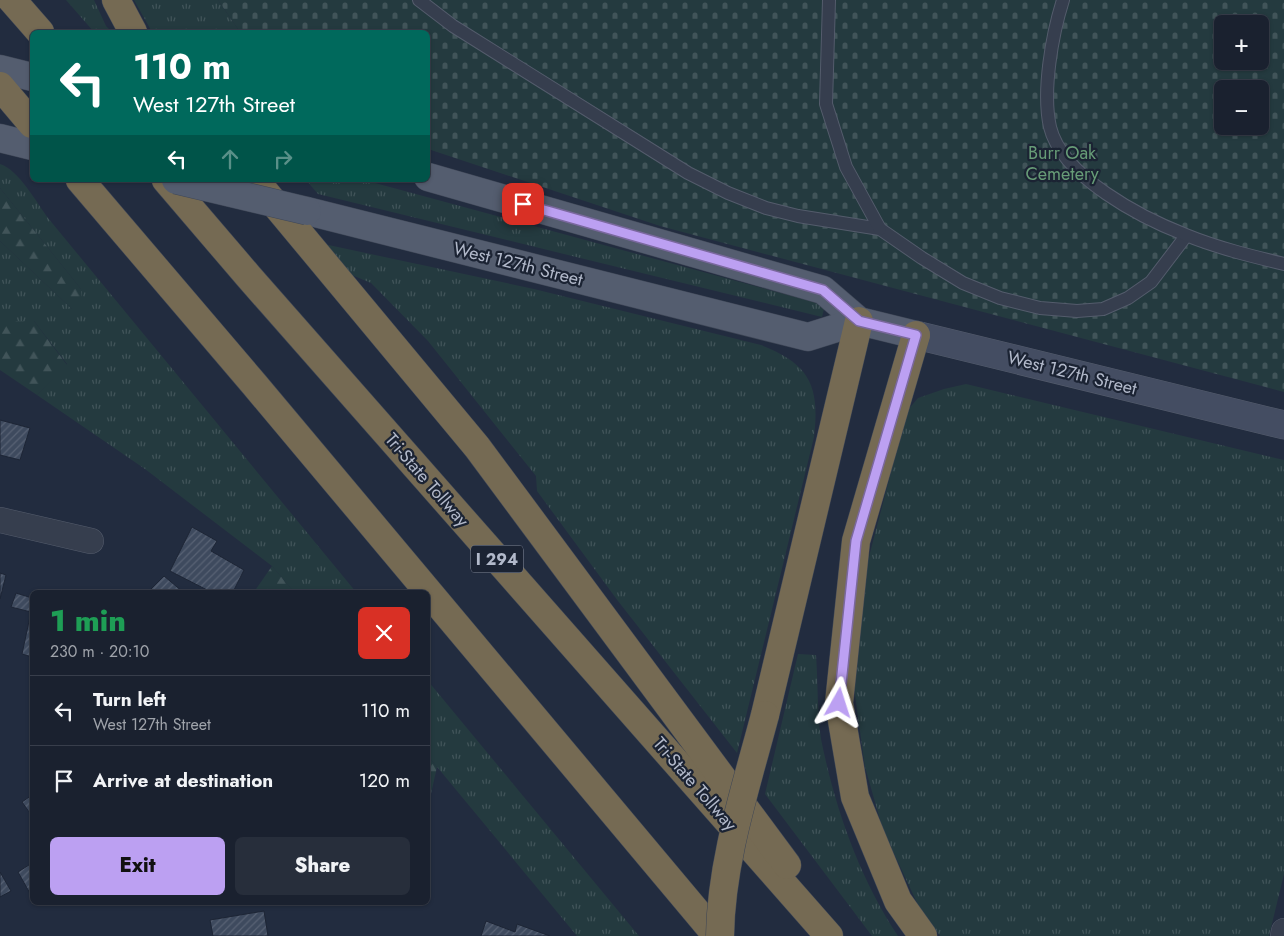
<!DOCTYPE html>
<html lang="en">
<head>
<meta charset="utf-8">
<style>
  body { margin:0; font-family:Jost,sans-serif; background:#272e3b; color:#f1f3f6; height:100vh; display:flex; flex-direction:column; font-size:19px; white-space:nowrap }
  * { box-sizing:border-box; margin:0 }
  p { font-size:16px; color:#9fa3aa }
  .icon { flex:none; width:28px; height:28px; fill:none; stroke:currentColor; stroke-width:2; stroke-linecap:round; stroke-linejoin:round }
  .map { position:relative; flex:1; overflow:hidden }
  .drawer { position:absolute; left:30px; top:590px; width:400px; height:315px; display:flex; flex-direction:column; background:#1a212f; border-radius:8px; box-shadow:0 1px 4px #0004,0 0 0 1px #383e4b }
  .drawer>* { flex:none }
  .hud { position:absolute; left:30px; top:30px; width:400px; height:152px; border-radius:8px; box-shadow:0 1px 4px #0004,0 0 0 1px #383e4b; background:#00695c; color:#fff; overflow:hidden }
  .controls { position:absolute; left:1214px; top:15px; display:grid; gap:10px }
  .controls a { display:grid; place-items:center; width:55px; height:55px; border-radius:8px; background:#1a212f; box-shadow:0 1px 4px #0004,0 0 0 1px #383e4b; font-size:25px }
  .pin { position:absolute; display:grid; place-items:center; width:42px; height:42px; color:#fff; margin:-21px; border-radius:10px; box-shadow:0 2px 8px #0006 }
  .me { position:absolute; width:55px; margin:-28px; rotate:6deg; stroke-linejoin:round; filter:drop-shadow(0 0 4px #0008) }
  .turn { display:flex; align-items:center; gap:18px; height:105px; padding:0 20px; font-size:22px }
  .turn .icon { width:65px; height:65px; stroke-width:2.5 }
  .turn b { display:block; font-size:35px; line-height:42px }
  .lanes { display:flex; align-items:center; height:48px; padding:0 20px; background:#0003; justify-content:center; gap:25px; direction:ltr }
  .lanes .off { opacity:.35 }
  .round { display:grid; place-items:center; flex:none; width:52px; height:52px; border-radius:8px; background:#272e3b }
  .summary { display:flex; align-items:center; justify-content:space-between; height:85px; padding:0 20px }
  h1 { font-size:30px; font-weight:800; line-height:38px; color:#1e9e55 }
  .button { display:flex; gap:10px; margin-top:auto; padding:10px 20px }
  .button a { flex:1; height:58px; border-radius:8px; background:#bca0f2; color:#111; font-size:20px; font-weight:800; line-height:58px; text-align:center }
  .button a+a { background:#272e3b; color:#f1f3f6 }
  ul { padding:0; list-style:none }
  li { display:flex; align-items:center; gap:15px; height:70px; padding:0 20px; border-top:1px solid #383e4b }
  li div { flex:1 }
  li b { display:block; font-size:19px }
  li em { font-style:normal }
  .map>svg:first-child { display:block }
  .grass { fill:url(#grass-tufts) }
  .forest { fill:url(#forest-firs) }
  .cemetery { fill:url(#cemetery-stones); fill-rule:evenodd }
  .building { fill:url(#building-hatch); stroke:#1d2535 }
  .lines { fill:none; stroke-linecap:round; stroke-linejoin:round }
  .service-casing { stroke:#545c6c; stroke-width:14 }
  .minor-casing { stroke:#545c6c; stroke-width:26 }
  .secondary-casing { stroke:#545c6c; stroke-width:29 }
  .primary-casing { stroke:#3f4757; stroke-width:29 }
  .motorway-casing { stroke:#3e4656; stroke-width:29 }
  .service { stroke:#363e4e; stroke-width:12 }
  .minor { stroke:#363e4e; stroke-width:25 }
  .secondary { stroke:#444d62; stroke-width:28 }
  .primary { stroke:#545d6f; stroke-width:28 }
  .motorway { stroke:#756a53; stroke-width:28 }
  .primary-bridge-casing { stroke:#3f4757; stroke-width:29; stroke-linecap:butt }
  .motorway-bridge-casing { stroke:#3e4656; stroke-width:29; stroke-linecap:butt }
  .primary-bridge { stroke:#545d6f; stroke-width:28 }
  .motorway-bridge { stroke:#756a53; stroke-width:28 }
  .route-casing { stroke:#7a689d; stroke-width:12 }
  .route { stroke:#bca0f2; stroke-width:9 }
  .labels { text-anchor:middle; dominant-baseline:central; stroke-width:4.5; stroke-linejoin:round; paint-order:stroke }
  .shield { fill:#1b2333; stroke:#858c9d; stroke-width:1 }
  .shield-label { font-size:16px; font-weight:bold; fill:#b2b9ca }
  .park-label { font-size:18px; fill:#679c77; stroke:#1b2333 }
  .street-label { font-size:18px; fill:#b2b9ca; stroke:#1b2333 }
</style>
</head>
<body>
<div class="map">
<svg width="1284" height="936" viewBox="0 0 1284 936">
  <defs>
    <pattern id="grass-tufts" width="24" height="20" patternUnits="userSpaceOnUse" patternTransform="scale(1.25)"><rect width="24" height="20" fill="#243a3f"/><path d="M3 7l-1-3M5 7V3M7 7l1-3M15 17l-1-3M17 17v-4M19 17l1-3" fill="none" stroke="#415459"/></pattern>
    <pattern id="forest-firs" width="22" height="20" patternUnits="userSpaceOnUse" patternTransform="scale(1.25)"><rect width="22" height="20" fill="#243a3f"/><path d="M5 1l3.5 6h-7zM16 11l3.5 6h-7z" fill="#415459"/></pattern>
    <pattern id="cemetery-stones" width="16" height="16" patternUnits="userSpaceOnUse" patternTransform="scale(1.25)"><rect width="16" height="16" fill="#243a3f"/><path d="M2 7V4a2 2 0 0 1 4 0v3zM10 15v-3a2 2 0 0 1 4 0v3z" fill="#415459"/></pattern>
    <pattern id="building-hatch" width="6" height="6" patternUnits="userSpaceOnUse" patternTransform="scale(1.25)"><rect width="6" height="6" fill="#3e4a5e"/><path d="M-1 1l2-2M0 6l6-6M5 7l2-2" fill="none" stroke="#586274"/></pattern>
  </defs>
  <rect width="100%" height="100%" fill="#222c3f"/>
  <g class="grass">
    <path d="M66 0H94L106 26 112 32H94Z"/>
    <path d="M134 0H218L240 32H152Z"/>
    <path d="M0 164C18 169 37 203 48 218L356 592H294L272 566 145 469 37 395 67 364 34 321H0V241L72 309 81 300V289L0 188Z"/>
    <path d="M306 180H364L825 305 822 317 318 194Z"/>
    <path d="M319 243 534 289 761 345C810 364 820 386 814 437L737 753 618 601 537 491 536 476 428 341 371 283 347 273Z"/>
    <path d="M966 384 1284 460V874L1269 936H940L919 907 883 830 865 767 852 674 859 595 907 411 918 398 944 389Z"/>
    <path d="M798 654 816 655C818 681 817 713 821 739 835 808 859 877 898 936H872L765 794Z"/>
    <path d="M428 681 639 936H577L428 756Z"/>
  </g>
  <g class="forest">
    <path d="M0 188 81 289 82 300 73 310 0 241Z"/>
    <path d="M0 321H34L67 365 37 395 0 370Z"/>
    <path d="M272 566 294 592H254Z"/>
    <path d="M428 756 437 767 428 807Z"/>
  </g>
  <path class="cemetery" d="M218 0H1284V392L660 226 428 149V32H240ZM1222 24H1260V61H1222ZM1222 89H1260V126H1222Z"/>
  <g class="building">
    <path d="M0 420 30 428 20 460 0 455Z"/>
    <path d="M192 527 217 541 211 551 244 570 233 592H211L170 571Z"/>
    <path d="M0 573 6 575 0 599Z"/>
    <path d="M164 576 183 592H148Z"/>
    <path d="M16 593 32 598V657L22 654 31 612 11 607Z"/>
    <path d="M32 795V816L22 802Z"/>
    <path d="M32 863V897L18 872Z"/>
    <path d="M0 872 11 891 0 897Z"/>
    <path d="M264 911 268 936H213L210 920Z"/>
    <path d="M486 921 515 932 517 924 550 936H481Z"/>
  </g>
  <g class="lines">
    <defs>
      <g id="service">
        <path d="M419 0 453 26 688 173 728 193 766 208 798 216 880 229 922 258 963 283 1000 298 1040 308 1077 311 1103 309 1128 298 1151 282 1186 236"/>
        <path d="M829 0 826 104 846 167 880 229"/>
        <path d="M1063 0C1052 35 1042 91 1050 127 1062 177 1142 218 1186 235 1218 248 1251 256 1284 264"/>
      </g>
      <g id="minor">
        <path d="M0 520 91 541"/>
        <path d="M1283 936 1284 931"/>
      </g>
      <path id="secondary" d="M916 335 1284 425"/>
      <g id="primary">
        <path d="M0 69 32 77"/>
        <path d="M0 138 32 146"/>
        <path d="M428 177 823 290 859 321 916 335"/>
        <path d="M307 211 808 337 859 321"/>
      </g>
      <g id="motorway">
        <path d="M12 0 40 32"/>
        <path d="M116 0 133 32"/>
        <path d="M0 86 32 124"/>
        <path d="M80 180 254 384 717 936"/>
        <path d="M166 180 249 277 829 936"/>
        <path d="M255 180 477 447 787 865"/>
        <path d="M916 335 856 541 839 703 855 797 898 901 923 936"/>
        <path d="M765 715 859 321"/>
      </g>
    </defs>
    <use href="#service" class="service-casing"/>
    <use href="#minor" class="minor-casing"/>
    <use href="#secondary" class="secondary-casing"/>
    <use href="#primary" class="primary-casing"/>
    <use href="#motorway" class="motorway-casing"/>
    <use href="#service" class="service"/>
    <use href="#minor" class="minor"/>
    <use href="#secondary" class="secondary"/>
    <use href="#primary" class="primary"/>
    <use href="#motorway" class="motorway"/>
    <defs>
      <path id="primary-bridge" d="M176 180 307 211"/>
      <path id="motorway-bridge" d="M720 936C721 861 746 787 765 715"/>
    </defs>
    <use href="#primary-bridge" class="primary-bridge-casing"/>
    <use href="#motorway-bridge" class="motorway-bridge-casing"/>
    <use href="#primary-bridge" class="primary-bridge"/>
    <use href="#motorway-bridge" class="motorway-bridge"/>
  </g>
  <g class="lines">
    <defs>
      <path id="route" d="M523 204 823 290 859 321 916 335 856 541 839 703"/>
    </defs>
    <use href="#route" class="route-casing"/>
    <use href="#route" class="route"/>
  </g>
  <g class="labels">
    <rect class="shield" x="471" y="545.5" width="52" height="27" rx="4"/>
    <g class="shield-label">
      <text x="497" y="559">I 294</text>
    </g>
    <g class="park-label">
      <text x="1062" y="153">Burr Oak<tspan x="1062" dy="21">Cemetery</tspan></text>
    </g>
    <g class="street-label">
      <text transform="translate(518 264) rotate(14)">West 127th Street</text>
      <text transform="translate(1072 373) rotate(14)">West 127th Street</text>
      <text transform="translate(427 480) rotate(49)">Tri-State Tollway</text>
      <text transform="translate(695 784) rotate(49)">Tri-State Tollway</text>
    </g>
  </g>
</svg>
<div class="controls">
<a>+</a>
<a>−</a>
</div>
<div class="pin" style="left:523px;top:204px;background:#d93025"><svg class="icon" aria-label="arrive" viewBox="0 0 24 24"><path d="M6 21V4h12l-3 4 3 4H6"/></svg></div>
<svg class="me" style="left:839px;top:703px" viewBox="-20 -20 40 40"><path d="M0-17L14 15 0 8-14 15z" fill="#bca0f2" stroke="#fff" stroke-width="4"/></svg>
<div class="hud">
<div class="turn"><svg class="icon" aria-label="left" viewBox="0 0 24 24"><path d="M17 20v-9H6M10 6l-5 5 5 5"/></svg><div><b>110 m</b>West 127th Street</div></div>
<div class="lanes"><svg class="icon" aria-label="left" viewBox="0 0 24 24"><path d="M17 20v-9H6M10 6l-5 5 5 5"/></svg><svg class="icon off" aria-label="ahead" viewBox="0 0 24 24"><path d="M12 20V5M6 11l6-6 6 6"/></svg><svg class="icon off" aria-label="right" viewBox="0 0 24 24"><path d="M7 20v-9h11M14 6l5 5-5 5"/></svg></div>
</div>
<section class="drawer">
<div class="summary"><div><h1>1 min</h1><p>230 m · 20:10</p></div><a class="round" style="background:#d93025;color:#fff"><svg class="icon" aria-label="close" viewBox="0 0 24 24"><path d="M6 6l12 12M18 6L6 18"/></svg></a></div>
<ul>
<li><svg class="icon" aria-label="left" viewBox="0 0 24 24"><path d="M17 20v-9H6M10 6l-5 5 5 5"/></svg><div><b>Turn left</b><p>West 127th Street</p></div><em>110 m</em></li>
<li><svg class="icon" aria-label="arrive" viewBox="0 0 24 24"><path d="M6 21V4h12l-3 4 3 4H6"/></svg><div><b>Arrive at destination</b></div><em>120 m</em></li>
</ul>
<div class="button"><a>Exit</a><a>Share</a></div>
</section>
</div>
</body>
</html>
